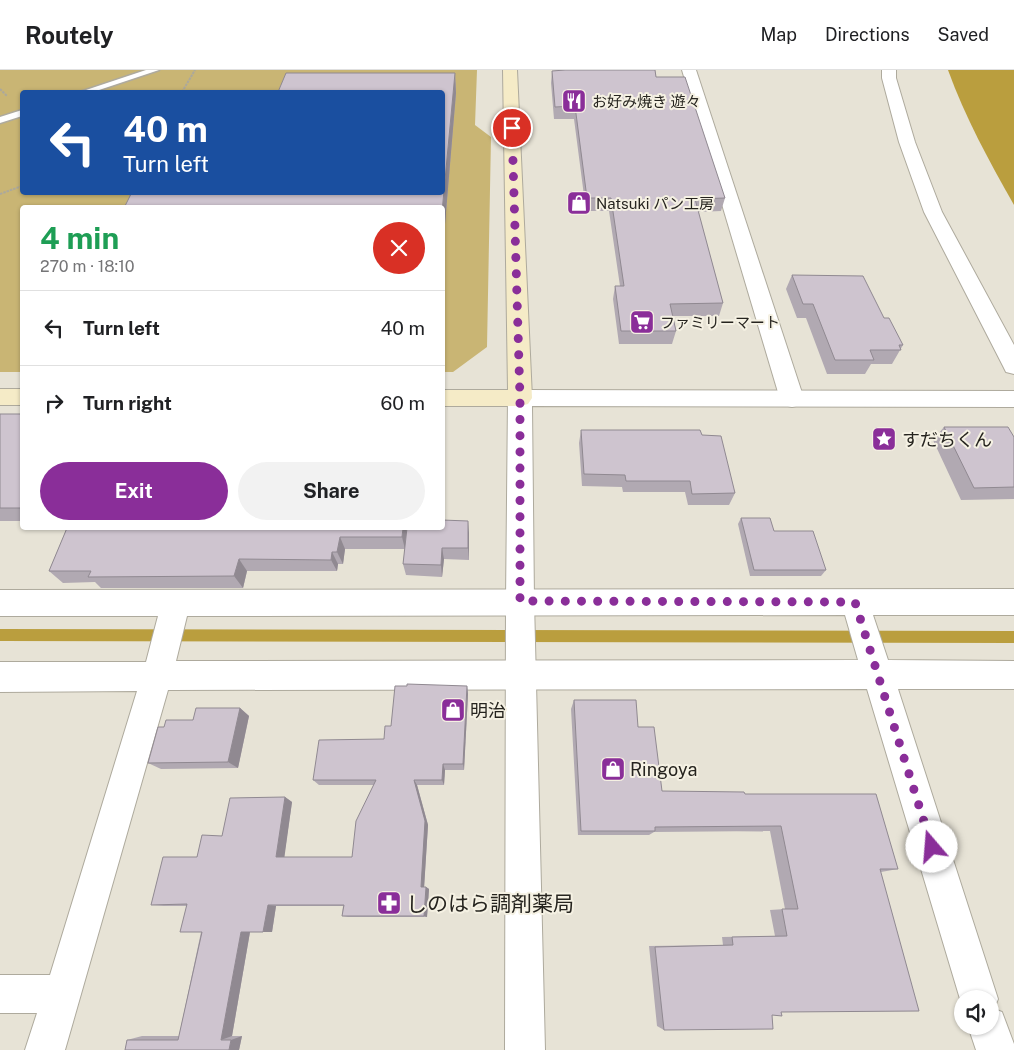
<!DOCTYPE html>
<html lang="en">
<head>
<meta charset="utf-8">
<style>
  body { margin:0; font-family:"Public Sans","Noto Sans JP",sans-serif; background:#f2f2f2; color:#202124; height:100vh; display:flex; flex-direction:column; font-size:19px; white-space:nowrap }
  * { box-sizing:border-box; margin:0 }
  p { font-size:16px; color:#757577 }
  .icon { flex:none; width:28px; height:28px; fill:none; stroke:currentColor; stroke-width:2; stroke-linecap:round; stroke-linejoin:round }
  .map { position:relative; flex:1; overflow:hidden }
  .details { position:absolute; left:20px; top:135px; width:425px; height:325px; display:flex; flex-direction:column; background:#fff; border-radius:5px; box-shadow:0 1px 4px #0004 }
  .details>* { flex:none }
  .top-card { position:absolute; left:20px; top:20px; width:425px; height:105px; border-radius:5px; box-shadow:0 1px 4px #0004; background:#1a4fa0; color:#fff; overflow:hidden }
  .controls { position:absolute; left:954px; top:920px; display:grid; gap:10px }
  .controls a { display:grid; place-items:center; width:45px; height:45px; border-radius:50%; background:#fff; box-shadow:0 1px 4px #0004; font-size:25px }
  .pin { position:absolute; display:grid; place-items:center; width:42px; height:42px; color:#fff; margin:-21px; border:2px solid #fff; border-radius:50%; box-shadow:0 1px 5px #0007 }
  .me { position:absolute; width:55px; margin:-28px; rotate:342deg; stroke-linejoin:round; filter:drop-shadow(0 0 4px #0008) }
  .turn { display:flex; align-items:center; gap:18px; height:105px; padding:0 20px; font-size:22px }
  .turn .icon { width:65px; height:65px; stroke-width:2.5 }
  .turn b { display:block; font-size:35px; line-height:42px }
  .round { display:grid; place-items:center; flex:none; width:52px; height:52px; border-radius:26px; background:#f2f2f2 }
  .head { display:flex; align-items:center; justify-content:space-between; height:85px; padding:0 20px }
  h1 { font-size:30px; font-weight:700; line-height:38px; color:#1e9e55 }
  .primary-button { display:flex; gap:10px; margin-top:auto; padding:10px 20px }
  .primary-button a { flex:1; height:58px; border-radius:30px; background:#8a2e99; color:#fff; font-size:20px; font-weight:700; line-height:58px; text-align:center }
  .primary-button a+a { background:#f2f2f2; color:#202124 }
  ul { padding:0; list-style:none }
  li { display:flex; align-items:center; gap:15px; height:75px; padding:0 20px; border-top:1px solid #e0e0e0 }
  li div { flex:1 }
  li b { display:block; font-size:19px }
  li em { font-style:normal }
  header { display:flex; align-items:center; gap:30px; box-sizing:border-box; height:70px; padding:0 25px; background:#fff; border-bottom:1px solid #e0e0e0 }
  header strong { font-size:24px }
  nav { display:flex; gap:28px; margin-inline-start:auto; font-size:18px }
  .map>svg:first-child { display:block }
  .green { fill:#c9b574; fill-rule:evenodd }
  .water { fill:#ba9e3e }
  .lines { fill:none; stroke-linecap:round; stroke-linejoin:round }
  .stream { fill:#ba9e3e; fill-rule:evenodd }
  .service-casing { stroke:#aeaa9d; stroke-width:3 }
  .minor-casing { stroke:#aeaa9d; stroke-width:2 }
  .tertiary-casing { stroke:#aeaa9d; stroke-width:2 }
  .secondary-casing { stroke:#aeaa9d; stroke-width:2 }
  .path { stroke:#aba89d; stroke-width:2; stroke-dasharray:2.5 1; stroke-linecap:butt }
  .service { fill:#fff; fill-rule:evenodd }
  .minor { fill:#fff; fill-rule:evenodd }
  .tertiary { fill:#fff; fill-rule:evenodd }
  .secondary { fill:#f5ebc7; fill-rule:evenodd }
  .wall { fill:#b1a9b2 }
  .shaded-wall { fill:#908991 }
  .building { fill:#cec4cf; stroke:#908991 }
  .route { stroke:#8a2e99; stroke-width:9; stroke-dasharray:0 16.2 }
  .labels { text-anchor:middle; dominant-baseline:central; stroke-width:4; stroke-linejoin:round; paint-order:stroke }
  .far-poi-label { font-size:15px; fill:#26241f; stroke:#f5f1e3; text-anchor:start }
  .poi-label { font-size:18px; fill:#26241f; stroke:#f5f1e3; text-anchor:start }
  .near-poi-label { font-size:21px; fill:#26241f; stroke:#f5f1e3; text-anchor:start }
</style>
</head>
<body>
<header>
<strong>Routely</strong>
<nav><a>Map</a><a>Directions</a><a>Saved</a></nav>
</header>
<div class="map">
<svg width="1014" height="980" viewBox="0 0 1014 980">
  <rect width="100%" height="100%" fill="#e7e3d6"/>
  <path class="green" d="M0 0H477L475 55 491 67 487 277 453 302H443L442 138H22V302H0ZM22 22H442V122H22Z"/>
  <path class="water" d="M948 0H1014V135C989 91 965 47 948 0Z"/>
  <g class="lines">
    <path class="stream" d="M0 559 1014 561V573L0 571Z"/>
    <defs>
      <g id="service">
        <path d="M146 0H159L93 22H80Z"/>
        <path d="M22 40V46L0 53V47Z"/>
      </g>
      <g id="minor">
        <path d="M682 0H696L804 329 800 335 792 337 784 335 780 329Z"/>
        <path d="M1014 519V545H873L888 590 1014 591V619H898L998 929 994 939 1002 942 1014 974V980H976L968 956H990V929H962V936L960 929 867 619 168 620 65 980H25L37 943H0V905H50L137 621 0 622V592H146L158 546H0V520ZM845 545 858 590 176 591 187 546Z"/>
      </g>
      <g id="tertiary">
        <path d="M882 0H896V8L915 72 942 142 1014 275V304L1006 302 1003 296 924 142 899 72 882 8Z"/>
        <path d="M520 320 1014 321V337L532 336 534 531 545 980H505L506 531 508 328 512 322Z"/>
      </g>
      <g id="secondary">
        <path d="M503 0H517L532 328 528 334 520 336H442V320H508Z"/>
        <rect x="0" y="319" width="22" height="16"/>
      </g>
    </defs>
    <use href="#service" class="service-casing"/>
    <use href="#minor" class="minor-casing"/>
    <use href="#tertiary" class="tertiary-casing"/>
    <use href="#secondary" class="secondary-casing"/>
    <g class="path">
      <path d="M0 19 7 26"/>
      <path d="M182 22 195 0"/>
      <path d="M0 124 22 116"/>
      <path d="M128 138 131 122"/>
    </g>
    <use href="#service" class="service"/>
    <use href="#minor" class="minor"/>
    <use href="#tertiary" class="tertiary"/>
    <use href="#secondary" class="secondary"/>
  </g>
  <g class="wall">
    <path d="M564 0H655L656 7 725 128 721 141 698 142 723 233 719 246H673L676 261 672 274H619L613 229 615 216H620L609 141H586L574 49H554L551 13 552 1Z"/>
    <path d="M455 3 456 23 444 166H442V138Z"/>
    <path d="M792 205 884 248 903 275 892 294H871L865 304H827L806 248H797L786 219Z"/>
    <rect x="0" y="344" width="22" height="107"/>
    <path d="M944 357 1014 367V429L961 430 933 370Z"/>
    <path d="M581 360 702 365 735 423 729 435H688L685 422H623L622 417 582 416 579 373Z"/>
    <path d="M741 448 774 461 826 500 821 506H750L738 454Z"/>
    <path d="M67 458 469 463V490L444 489 442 507 406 505 403 494 405 479H345L343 494H338L337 501H247L243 518H101L95 512 63 513 49 501Z"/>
    <path d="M467 616 468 624 464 700H445L444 715H417L428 755 424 817H426L429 819 427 847H348L342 846 343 836H276L272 862H250L232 966H242L239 980H125L127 970 142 966H179L201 862 186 836H164L151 835 197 787 222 766 285 727 292 732 284 787H352L374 715H319L313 710 384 669 391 656Z"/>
    <path d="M574 630 638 657 662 721 745 724 898 799 881 802 781 942 772 945 664 960 657 956 649 876 723 875 722 867 775 866 770 840 785 839 770 761 654 762 649 765H578L571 639Z"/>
    <path d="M240 638 249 646 238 698 161 699 148 693 164 657Z"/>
  </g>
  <g class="shaded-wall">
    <path d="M455 3 456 23 444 166 442 142Z"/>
    <path d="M468 451 469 463V490L468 478Z"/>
    <path d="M403 458H407L405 479 402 467Z"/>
    <path d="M340 467 345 479 343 494 337 482Z"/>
    <path d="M442 478 444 489 442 507 441 495Z"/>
    <path d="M332 482 338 494 337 501 331 490Z"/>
    <path d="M239 489 247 501 243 518 234 506Z"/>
    <path d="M467 616 468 624 464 700 463 694Z"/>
    <path d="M240 638 249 646 238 698 228 692Z"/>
    <path d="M443 694 445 700 444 715 442 710Z"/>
    <path d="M414 710 417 715 428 755 424 819 421 817Z"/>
    <path d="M285 727 292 732 284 790 276 787Z"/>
    <path d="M426 817 429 819 427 847 424 846Z"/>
    <path d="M268 835 276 836 272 862H263Z"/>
    <path d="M241 862H250L232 966 221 970Z"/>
    <path d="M242 966 239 980H229L231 970Z"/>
  </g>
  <g class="building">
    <path d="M565 0H655L656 7H685L725 128 695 129 723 233 670 234 676 261H621L615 216H624L611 128H587L575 36 555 37 552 1Z"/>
    <path d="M286 3H455L442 142V138H124L132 122H442V22H278Z"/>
    <path d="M792 205 863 206 884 248H889L903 275H899L901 280H870L874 290H835L813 234H803Z"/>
    <rect x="0" y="344" width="22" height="94"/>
    <path d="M944 357H1008L1014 367V417L974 418Z"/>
    <path d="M581 360H700L702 365 721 366 735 423 692 424 690 411H626L625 405 584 404Z"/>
    <path d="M741 448H770L774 461H813L826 500H754Z"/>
    <path d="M442 450 468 451V478H442L441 495 403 494 407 458H442Z"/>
    <path d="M67 458H403L402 467H340L337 482H332L331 490 239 489 234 506 88 507 91 501H49Z"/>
    <path d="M407 614 467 616 463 694H443L442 710H414L425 751 421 817H426L424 846H342L344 835H268L263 862H241L221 970H231L229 980H125L127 970H178L202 862H180L187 834 151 835 163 787H197L202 765 222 766 230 728 285 727 276 787H352L356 751 376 710H313L319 670 384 669 385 656H391L395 616H407Z"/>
    <path d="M574 630H636L638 657H654L662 721 744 722 745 724H876L898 799H880L919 941 781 942 782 946 772 945 773 959 664 960 655 877 733 875 732 867 787 866 782 839H798L781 756 655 757V761H581Z"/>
    <path d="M196 638H240L228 692 148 693 158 657H164L166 650H193Z"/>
  </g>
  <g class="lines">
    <path class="route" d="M512 58 520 328V531L855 532 932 777"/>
  </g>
  <defs>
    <symbol id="restaurant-square" viewBox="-11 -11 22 22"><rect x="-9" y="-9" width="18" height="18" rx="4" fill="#8a2e99" stroke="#f5f1e3"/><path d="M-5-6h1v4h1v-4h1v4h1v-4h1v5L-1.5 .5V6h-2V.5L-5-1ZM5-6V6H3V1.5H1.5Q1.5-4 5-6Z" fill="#fff"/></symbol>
    <symbol id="shop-square" viewBox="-11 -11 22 22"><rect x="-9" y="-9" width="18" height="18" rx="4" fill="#8a2e99" stroke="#f5f1e3"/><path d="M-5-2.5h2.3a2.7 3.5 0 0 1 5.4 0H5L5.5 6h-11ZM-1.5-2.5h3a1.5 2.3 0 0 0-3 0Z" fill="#fff"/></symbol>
    <symbol id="supermarket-square" viewBox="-11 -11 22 22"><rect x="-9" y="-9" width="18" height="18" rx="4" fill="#8a2e99" stroke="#f5f1e3"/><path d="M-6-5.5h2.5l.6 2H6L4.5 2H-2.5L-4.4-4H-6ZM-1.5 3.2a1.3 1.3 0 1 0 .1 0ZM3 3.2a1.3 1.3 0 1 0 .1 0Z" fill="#fff"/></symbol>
    <symbol id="sight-square" viewBox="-11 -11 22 22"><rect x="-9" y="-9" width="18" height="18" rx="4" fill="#8a2e99" stroke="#f5f1e3"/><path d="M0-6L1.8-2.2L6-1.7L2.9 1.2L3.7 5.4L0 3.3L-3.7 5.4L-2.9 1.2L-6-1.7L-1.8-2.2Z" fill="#fff"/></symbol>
    <symbol id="pharmacy-square" viewBox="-11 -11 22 22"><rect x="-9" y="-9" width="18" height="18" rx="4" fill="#8a2e99" stroke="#f5f1e3"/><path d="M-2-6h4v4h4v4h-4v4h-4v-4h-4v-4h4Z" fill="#fff"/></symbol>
  </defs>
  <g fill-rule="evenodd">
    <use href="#restaurant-square" x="560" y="17" width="28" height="28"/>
    <use href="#shop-square" x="565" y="119" width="28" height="28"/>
    <use href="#supermarket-square" x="628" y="238" width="28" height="28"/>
    <use href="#sight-square" x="870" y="355" width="28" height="28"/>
    <use href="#shop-square" x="439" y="626" width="28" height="28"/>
    <use href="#shop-square" x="599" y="685" width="28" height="28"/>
    <use href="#pharmacy-square" x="375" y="819" width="28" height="28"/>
  </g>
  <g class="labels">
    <g class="far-poi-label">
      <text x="592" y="31">お好み焼き 遊々</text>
      <text x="596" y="133">Natsuki パン工房</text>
      <text x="660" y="252">ファミリーマート</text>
    </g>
    <g class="poi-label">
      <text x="902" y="369">すだちくん</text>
      <text x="470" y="640">明治</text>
      <text x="630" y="699">Ringoya</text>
    </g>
    <g class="near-poi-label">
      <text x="406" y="833">しのはら調剤薬局</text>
    </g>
  </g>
</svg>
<div class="controls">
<a><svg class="icon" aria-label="sound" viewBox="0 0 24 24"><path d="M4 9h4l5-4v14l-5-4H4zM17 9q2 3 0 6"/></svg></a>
</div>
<div class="pin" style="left:512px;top:58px;background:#d93025"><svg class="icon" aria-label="arrive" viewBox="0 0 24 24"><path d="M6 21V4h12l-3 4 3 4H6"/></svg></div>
<svg class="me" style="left:932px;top:777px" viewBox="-20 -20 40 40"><circle r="19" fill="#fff"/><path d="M0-13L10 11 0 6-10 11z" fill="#8a2e99"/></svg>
<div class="top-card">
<div class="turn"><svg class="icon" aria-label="left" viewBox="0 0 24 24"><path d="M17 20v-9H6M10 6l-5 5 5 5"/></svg><div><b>40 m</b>Turn left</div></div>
</div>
<section class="details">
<div class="head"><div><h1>4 min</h1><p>270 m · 18:10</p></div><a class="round" style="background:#d93025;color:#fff"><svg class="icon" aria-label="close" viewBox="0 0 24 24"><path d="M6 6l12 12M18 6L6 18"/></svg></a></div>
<ul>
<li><svg class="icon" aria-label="left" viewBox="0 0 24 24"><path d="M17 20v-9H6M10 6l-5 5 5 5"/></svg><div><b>Turn left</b></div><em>40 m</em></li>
<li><svg class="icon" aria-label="right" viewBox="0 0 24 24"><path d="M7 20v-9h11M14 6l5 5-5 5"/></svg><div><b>Turn right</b></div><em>60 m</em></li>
</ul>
<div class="primary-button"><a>Exit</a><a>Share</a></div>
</section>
</div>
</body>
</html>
